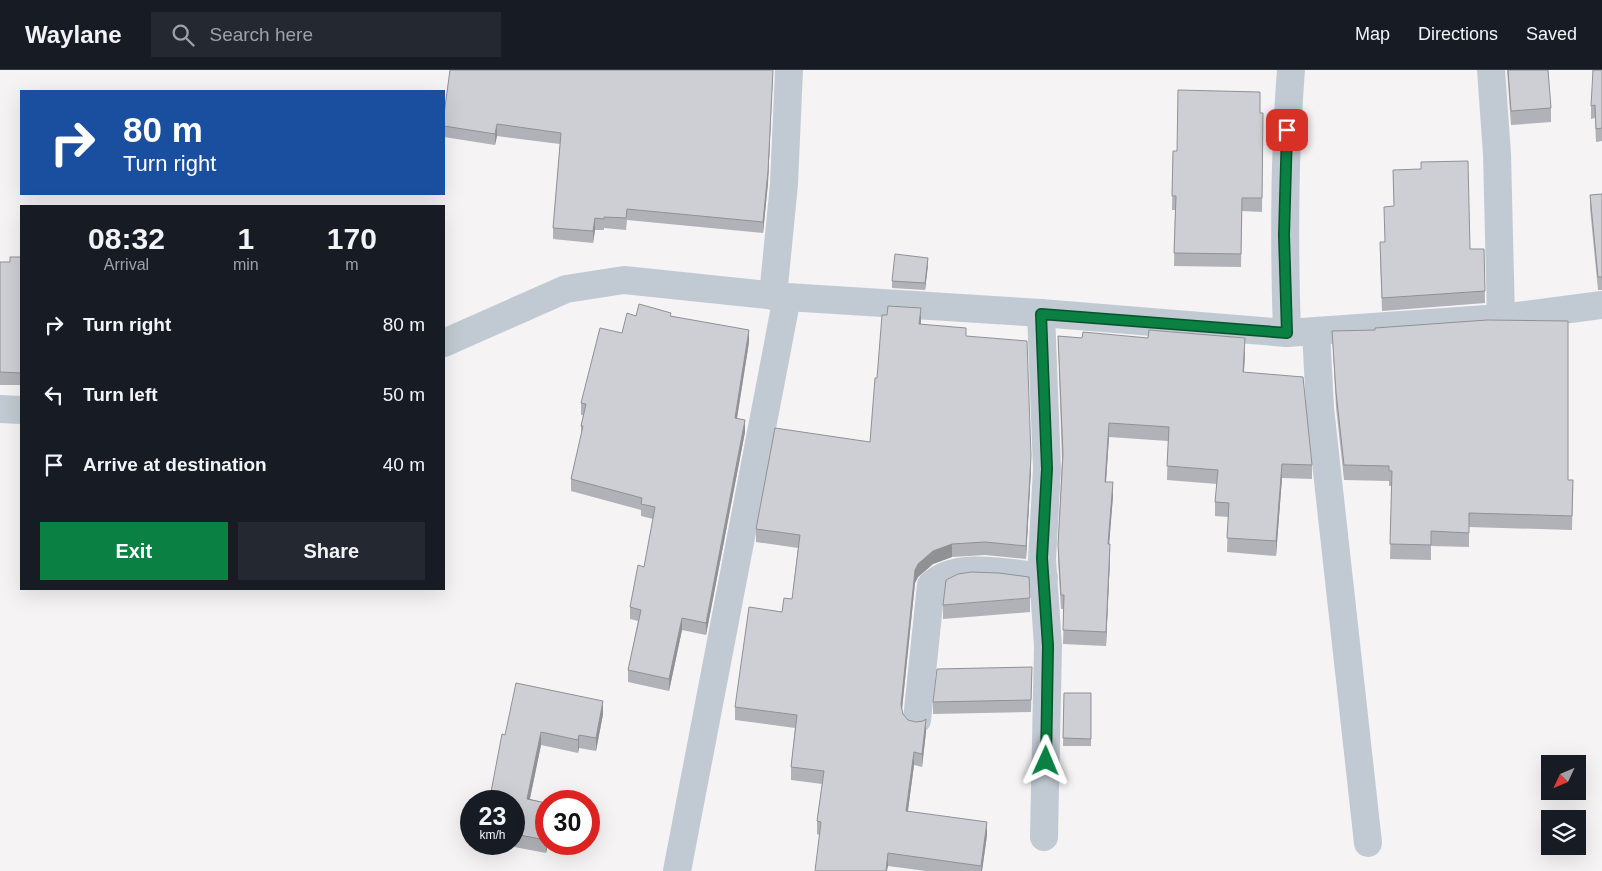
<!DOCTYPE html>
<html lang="en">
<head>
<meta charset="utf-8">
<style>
  body { margin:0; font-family:Arial,sans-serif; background:#242831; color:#f1f3f6; height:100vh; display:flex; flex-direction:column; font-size:19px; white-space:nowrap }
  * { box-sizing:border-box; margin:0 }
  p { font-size:16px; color:#9ea1a6 }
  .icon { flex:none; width:28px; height:28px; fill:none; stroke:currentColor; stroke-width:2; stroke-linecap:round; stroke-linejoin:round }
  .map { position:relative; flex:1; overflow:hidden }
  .panel { position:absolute; left:20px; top:135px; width:425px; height:385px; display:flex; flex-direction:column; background:#171b24; border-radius:0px; box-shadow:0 5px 20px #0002 }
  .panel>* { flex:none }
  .guide { position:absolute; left:20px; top:20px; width:425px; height:105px; border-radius:0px; box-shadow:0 5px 20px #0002; background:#1a4fa0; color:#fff; overflow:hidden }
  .needle { width:32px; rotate:226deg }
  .buttons { position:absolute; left:1541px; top:685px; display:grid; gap:10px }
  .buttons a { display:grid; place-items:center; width:45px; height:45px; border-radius:0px; background:#171b24; box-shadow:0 5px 20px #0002; font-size:25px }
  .speed { position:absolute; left:460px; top:720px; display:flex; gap:10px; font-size:25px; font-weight:700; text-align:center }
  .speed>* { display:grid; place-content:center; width:65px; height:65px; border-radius:50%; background:#171b24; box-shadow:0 5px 20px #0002; line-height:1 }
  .speed small { font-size:12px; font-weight:400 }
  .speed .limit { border:8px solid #d22; background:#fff; color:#111 }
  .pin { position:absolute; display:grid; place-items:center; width:42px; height:42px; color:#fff; margin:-21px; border-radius:10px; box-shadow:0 2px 8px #0006 }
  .me { position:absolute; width:55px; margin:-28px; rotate:1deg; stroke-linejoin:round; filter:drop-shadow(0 0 4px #0008) }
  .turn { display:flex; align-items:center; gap:18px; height:105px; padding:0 20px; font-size:22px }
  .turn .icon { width:65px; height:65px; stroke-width:2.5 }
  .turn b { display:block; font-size:35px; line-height:42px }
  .eta { display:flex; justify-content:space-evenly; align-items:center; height:85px; text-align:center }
  .eta b { font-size:30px; font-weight:800; line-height:35px }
  .cta { display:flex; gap:10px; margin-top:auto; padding:10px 20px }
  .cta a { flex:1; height:58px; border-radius:0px; background:#0b8043; color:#fff; font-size:20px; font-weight:800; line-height:58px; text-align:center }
  .cta a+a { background:#242831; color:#f1f3f6 }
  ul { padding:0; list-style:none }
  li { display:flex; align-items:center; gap:15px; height:70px; padding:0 20px }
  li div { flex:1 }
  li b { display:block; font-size:19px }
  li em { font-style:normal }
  header { display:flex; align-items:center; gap:30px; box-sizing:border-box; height:70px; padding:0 25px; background:#171b24; border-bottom:1px solid #363941 }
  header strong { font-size:24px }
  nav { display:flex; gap:28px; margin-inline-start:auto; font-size:18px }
  .search { width:350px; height:45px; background:#242831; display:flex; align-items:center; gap:12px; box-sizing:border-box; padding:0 18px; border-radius:0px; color:#9ea1a6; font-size:19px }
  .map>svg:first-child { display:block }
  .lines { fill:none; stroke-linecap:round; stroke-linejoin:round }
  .minor { stroke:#c1cad2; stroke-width:28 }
  .wall { fill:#b0b2b7 }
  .shaded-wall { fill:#909195 }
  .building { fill:#cdcfd5; stroke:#909195 }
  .route-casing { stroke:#07532c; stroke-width:12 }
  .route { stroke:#0b8043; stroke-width:9 }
</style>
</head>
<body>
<header>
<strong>Waylane</strong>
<div class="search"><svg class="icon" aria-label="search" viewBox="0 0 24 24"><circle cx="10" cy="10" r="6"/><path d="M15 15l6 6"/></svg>Search here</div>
<nav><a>Map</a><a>Directions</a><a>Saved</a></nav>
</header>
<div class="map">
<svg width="1602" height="801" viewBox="0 0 1602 801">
  <rect width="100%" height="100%" fill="#f5f3f3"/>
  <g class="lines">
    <g class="minor">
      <path d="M1491 0 1497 84 1501 248"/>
      <path d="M773 226 784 114 789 0"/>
      <path d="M1041 243 1047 399 1042 489 1048 576 1044 767"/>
      <path d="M1316 261 1320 338 1368 773"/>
      <path d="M1287 263C1284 175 1284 88 1291 0"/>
      <path d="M444 273 566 219 624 210 787 227 1041 243 1287 263 1501 248 1602 235"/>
      <path d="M0 339 21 340"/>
      <path d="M917 650 931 515C956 490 1012 504 1044 507"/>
      <path d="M677 801 787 227"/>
    </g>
  </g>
  <g class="wall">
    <path d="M450 0H773L768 113 763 163 627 150 626 160 604 158V160H595L593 173 553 169V158L560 74 497 66 495 75 444 67V44Z"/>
    <path d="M1507 0H1548L1551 38V52L1511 55Z"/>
    <path d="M1602 0V71L1596 72 1595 48 1591 49V36Z"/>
    <path d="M1260 43H1263L1262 142 1242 141 1241 197 1174 196 1175 140H1172L1173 81H1177Z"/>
    <path d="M1393 100 1470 179H1484L1485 233 1382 241 1380 185 1385 172 1394 136Z"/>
    <path d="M1602 124V220H1598L1590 138V125Z"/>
    <path d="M21 187V315H0V192H10Z"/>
    <path d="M928 195 925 220 892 218V211Z"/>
    <path d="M636 246H671L749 272 737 349 745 362 706 565 682 560 669 621 628 612V600L638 551 630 549V537L644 497 653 449 641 446V440L571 421V409L581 366V356L583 345H581V333L622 263Z"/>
    <path d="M921 251V255L966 266 1031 399 1026 489 985 485 952 487 933 494 918 507 915 513 902 640 903 644 908 650 926 662 922 697 914 695 908 741 987 765 982 801H926L888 796 817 764V751L822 714 791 710V697L795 658 735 650V637L782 542 792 529 798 478 756 472V459L870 372 877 308Z"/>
    <path d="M1332 261 1568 410H1573L1572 460 1469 457V477L1431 476V490L1390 489 1392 416H1389V411L1344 410 1336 337Z"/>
    <path d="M1058 266 1245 282 1244 302 1312 395V409L1282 408 1276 486 1227 482 1228 447 1215 446V432L1217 414 1167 410 1168 371 1109 367 1106 412 1113 426 1109 474 1110 488 1106 576 1063 574 1064 539H1061L1058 489V475L1062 390Z"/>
    <path d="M1030 528V542L943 549V535Z"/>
    <path d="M1032 597 1031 642 933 644V632Z"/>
    <path d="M1064 623H1091V676H1063Z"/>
    <path d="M603 644 596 681 579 678 578 683 541 675 530 729 546 733V774H548L546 783 499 774H514V731L491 722 505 665Z"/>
  </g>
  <g class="shaded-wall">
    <path d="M773 0 768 113 763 163V152Z"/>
    <path d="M497 54V66L495 75V64Z"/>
    <path d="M595 148V160L593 173V161Z"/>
    <path d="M928 188V195L925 220V213Z"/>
    <path d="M921 238V251L919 268V254Z"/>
    <path d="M749 260V272L735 360V348Z"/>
    <path d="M1245 268V282L1243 316V302Z"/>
    <path d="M745 350V362L706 565V553Z"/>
    <path d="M1109 353V367L1105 426V412Z"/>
    <path d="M1031 386V399L1026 489V476Z"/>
    <path d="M1282 394V408L1276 486V471Z"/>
    <path d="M1113 412V426L1108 488V474Z"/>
    <path d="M952 474V487L933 494 918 507 915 513 901 648V635L915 500 918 494 933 481Z"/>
    <path d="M1110 474V488L1106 576V562Z"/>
    <path d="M682 548V560L669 621V609Z"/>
    <path d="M603 631V644L596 681V668Z"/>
    <path d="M926 649V662L922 697V684Z"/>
    <path d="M541 662V675L527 742V729Z"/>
    <path d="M579 665V678L578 683V670Z"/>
    <path d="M914 682V695L906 754V741Z"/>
    <path d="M987 752V765L982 801H981Z"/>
    <path d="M546 770V774H548L546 783Z"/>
    <path d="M888 783V796L887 801H886Z"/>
  </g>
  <g class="building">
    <path d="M450 0H773L768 101 763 152 627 139 626 148 604 147V149L595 148 593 161 553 158 561 63 497 54 495 64 444 56V44Z"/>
    <path d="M1508 0H1548L1551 38 1511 41Z"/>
    <path d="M1593 0H1602V58L1596 59 1595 35 1591 36Z"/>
    <path d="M1178 20 1260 22V43H1263L1262 128H1242L1241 184 1174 183 1176 126H1172L1173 81H1177Z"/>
    <path d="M1468 91 1470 179H1484L1485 221 1382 228 1380 172H1385L1384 137 1394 136 1393 100 1421 99V92Z"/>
    <path d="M1602 124V207H1598L1590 125Z"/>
    <path d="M895 184 928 188 925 213 892 211Z"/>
    <path d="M10 187H21V303L0 302V192H10Z"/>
    <path d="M639 234 671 243 670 246 749 260 735 348 745 350 706 553 682 548 669 609 628 600 641 540 630 537 638 495 644 497 655 437 641 434 642 428 571 409 583 356H581L586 334 581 333 600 258 622 263 627 243 636 246Z"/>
    <path d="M888 236 921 238 919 254 966 258V266L1027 271 1031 386 1026 476 985 472 952 474 933 481 918 494 915 500 901 635 903 644 908 650 916 652 923 651 926 649 922 684 914 682 906 741 987 752 981 796 888 783 886 801H815L821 752 817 751 824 701 791 697 797 645 735 637 749 537 782 542 784 528 792 529 800 465 756 459 775 358 870 372 875 308H877L882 245H887Z"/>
    <path d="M1487 250 1568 251V410H1573L1572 446 1469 443V463L1431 461V475L1390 474 1392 401H1389V396L1344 395 1336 322 1332 261 1375 260V258Z"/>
    <path d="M1149 260 1245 268 1243 302 1303 307 1312 395 1282 394 1276 471 1227 468 1229 433 1215 432 1218 400 1167 396 1169 357 1109 353 1105 412H1113L1108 474H1110L1106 562 1063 560 1064 525H1061L1058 475 1063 384 1058 266 1082 268 1083 262 1148 268Z"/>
    <path d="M971 502 999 503 1029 507 1030 528 943 535 946 510 958 504Z"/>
    <path d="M1032 597 1031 630 933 632 937 599Z"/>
    <path d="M516 613 603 631 596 668 579 665 578 670 541 662 527 729 546 733V770L514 764V731H486L488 721 491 722 502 664 505 665Z"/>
    <path d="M1064 623H1091V669L1063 668Z"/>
  </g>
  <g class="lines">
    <defs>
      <path id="route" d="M1046 691 1048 576 1042 488 1047 399 1041 244 1287 263 1284 165 1287 60"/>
    </defs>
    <use href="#route" class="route-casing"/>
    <use href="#route" class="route"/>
  </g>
</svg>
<div class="buttons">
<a><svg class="needle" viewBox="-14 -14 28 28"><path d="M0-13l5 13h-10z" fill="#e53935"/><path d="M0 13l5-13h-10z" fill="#9ea1a6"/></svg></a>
<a><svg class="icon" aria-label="layers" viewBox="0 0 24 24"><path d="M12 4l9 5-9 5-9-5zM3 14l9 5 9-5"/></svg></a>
</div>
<div class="speed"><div>23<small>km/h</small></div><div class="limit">30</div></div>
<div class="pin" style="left:1287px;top:60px;background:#d93025"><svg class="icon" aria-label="arrive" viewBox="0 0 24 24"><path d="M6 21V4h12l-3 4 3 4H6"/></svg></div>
<svg class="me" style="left:1046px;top:691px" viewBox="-20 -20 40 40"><path d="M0-17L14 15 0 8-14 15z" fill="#0b8043" stroke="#fff" stroke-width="4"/></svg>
<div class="guide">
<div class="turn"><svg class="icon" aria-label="right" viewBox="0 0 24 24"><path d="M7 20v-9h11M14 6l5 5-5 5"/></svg><div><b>80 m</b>Turn right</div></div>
</div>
<section class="panel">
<div class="eta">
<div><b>08:32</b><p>Arrival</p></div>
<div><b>1</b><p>min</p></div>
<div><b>170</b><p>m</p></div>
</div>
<ul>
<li><svg class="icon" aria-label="right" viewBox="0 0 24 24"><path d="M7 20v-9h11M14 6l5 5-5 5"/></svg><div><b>Turn right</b></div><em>80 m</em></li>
<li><svg class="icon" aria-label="left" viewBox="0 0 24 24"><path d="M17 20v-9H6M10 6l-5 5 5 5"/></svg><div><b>Turn left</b></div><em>50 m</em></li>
<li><svg class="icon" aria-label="arrive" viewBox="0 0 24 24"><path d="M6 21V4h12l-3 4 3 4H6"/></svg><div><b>Arrive at destination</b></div><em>40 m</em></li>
</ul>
<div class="cta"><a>Exit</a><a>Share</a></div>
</section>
</div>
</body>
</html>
